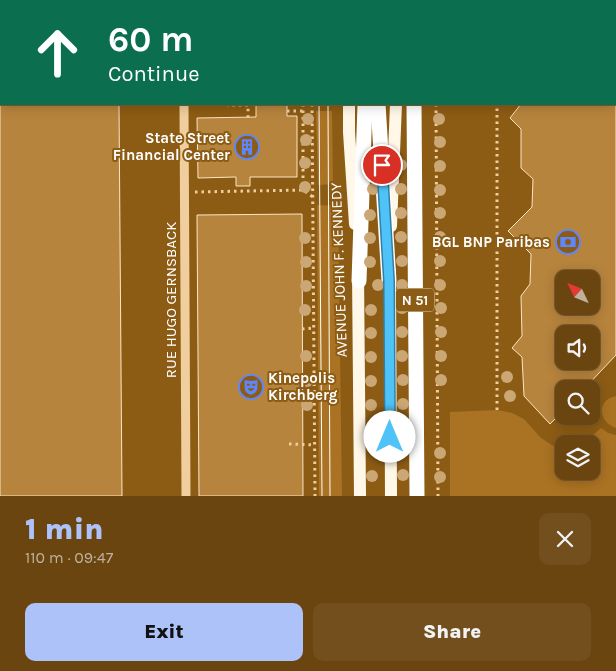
<!DOCTYPE html>
<html lang="en">
<head>
<meta charset="utf-8">
<style>
  body { margin:0; font-family:Karla,sans-serif; background:#724f1d; color:#f1f3f6; height:100vh; display:flex; flex-direction:column; font-size:19px; white-space:nowrap }
  * { box-sizing:border-box; margin:0 }
  p { font-size:16px; color:#beb19e }
  .icon { flex:none; width:28px; height:28px; fill:none; stroke:currentColor; stroke-width:2; stroke-linecap:round; stroke-linejoin:round }
  .map { position:relative; height:496px; overflow:hidden }
  .drawer { display:flex; flex-direction:column; background:#6a450f; flex:1 }
  .drawer>* { flex:none }
  .banner { position:absolute; left:0px; top:0px; width:616px; height:105px; box-shadow:0 2px 12px #0003,0 0 0 1px #7d5d2f; background:#0b6e4f; color:#fff; overflow:hidden }
  .needle { width:32px; rotate:313deg }
  .tools { position:absolute; left:555px; top:270px; display:grid; gap:10px }
  .tools a { display:grid; place-items:center; width:45px; height:45px; border-radius:10px; background:#6a450f; box-shadow:0 2px 12px #0003,0 0 0 1px #7d5d2f; font-size:25px }
  .pin { position:absolute; display:grid; place-items:center; width:42px; height:42px; color:#fff; margin:-21px; border:2px solid #fff; border-radius:50%; box-shadow:0 1px 5px #0007 }
  .me { position:absolute; width:55px; margin:-28px; rotate:0deg; stroke-linejoin:round; filter:drop-shadow(0 0 4px #0008) }
  .turn { display:flex; align-items:center; gap:18px; height:105px; padding:0 25px; font-size:22px }
  .turn .icon { width:65px; height:65px; stroke-width:2.5 }
  .turn b { display:block; font-size:35px; line-height:42px }
  .round { display:grid; place-items:center; flex:none; width:52px; height:52px; border-radius:10px; background:#724f1d }
  .overview { display:flex; align-items:center; justify-content:space-between; height:85px; padding:0 25px }
  h1 { font-size:30px; font-weight:800; line-height:38px; color:#aec2fa }
  .button { display:flex; gap:10px; margin-top:auto; padding:10px 25px }
  .button a { flex:1; height:58px; border-radius:10px; background:#aec2fa; color:#111; font-size:20px; font-weight:800; line-height:58px; text-align:center }
  .button a+a { background:#724f1d; color:#f1f3f6 }
  .map>svg:first-child { display:block }
  .green { fill:#aa7223 }
  .building { fill:#b7843d; stroke:#fce5c5; fill-rule:evenodd }
  .lines { fill:none; stroke-linecap:round; stroke-linejoin:round }
  .path { stroke:#f0ce9e; stroke-width:3; stroke-dasharray:2.5 4; stroke-linecap:butt }
  .minor { stroke:#f0ce9e; stroke-width:9 }
  .major { stroke:#fff7e7; stroke-width:12 }
  .highway { stroke:#fff; stroke-width:15 }
  .tram { stroke:#fff; stroke-width:1 }
  .tree { fill:#caa775 }
  .route-casing { stroke:#337fa1; stroke-width:12 }
  .route { stroke:#4fc3f7; stroke-width:9 }
  .labels { text-anchor:middle; dominant-baseline:central; stroke-width:4; stroke-linejoin:round; paint-order:stroke }
  .shield { fill:#8d5c14; stroke:#ddceb8; stroke-width:1 }
  .shield-label { font-size:14px; font-weight:bold; fill:#fff }
  .poi-label { font-size:15px; font-weight:bold; fill:#fff; stroke:#8d5c14; text-anchor:end }
  .street-label { font-size:15px; fill:#fff; stroke:#8d5c14 }
</style>
</head>
<body>
<div class="map">
<svg width="616" height="496" viewBox="0 0 616 496">
  <rect width="100%" height="100%" fill="#8d5c14"/>
  <g class="green">
    <path d="M316 111H332L333 184 318 185Z"/>
    <path d="M317 205 338 206 342 496H319Z"/>
    <path d="M616 396V428C598 422 596 400 616 396Z"/>
    <path d="M497 410 512 413 524 419 541 438 555 447 564 448V471H591V444H580L585 442 601 428 608 433 616 435V496H450V412Z"/>
  </g>
  <g class="building">
    <path d="M0 104H119L122 496H0Z"/>
    <path d="M256 104H287V116H297V177H250V186H236V177L198 178 197 118 256 117Z"/>
    <path d="M521 104H616V355L584 389H564V410L550 424 524 396 522 357 512 348 522 336 521 296 530 284 531 254 508 231 532 207 533 179 521 168V129L510 118ZM564 279H591V306H564ZM564 334H591V361H564Z"/>
    <path d="M302 214 303 496H199L197 215Z"/>
  </g>
  <g class="lines">
    <g class="path">
      <path d="M302 0V1"/>
      <path d="M312 0V1"/>
      <path d="M436 0V1"/>
      <path d="M614 0 615 1"/>
      <path d="M568 1 569 0"/>
      <path d="M615 26 616 27"/>
      <path d="M226 104 228 105H248V118"/>
      <path d="M303 104V190"/>
      <path d="M312 104 315 496"/>
      <path d="M436 104 438 496"/>
      <path d="M287 111H303"/>
      <path d="M195 192 303 190 313 197"/>
      <path d="M302 329 313 328"/>
      <path d="M497 410V104"/>
      <path d="M289 444 315 445"/>
    </g>
    <g class="minor">
      <path d="M183 0V1"/>
      <path d="M184 104 186 496"/>
    </g>
    <g class="major">
      <path d="M348 0V1"/>
      <path d="M395 0V1"/>
      <path d="M349 104V132L355 224"/>
      <path d="M391 226 396 104"/>
      <path d="M390 271 391 496"/>
      <path d="M358 273 360 496"/>
    </g>
    <g class="highway">
      <path d="M365 0V1"/>
      <path d="M378 0V1"/>
      <path d="M413 1V0"/>
      <path d="M378 104 389 281"/>
      <path d="M414 104 417 496"/>
      <path d="M359 281 365 104"/>
    </g>
    <g class="tram">
      <path d="M319 0V1"/>
      <path d="M327 0V1"/>
      <path d="M319 104 322 496"/>
      <path d="M328 104 330 496"/>
    </g>
  </g>
  <g class="tree">
    <circle cx="308" cy="119" r="6"/>
    <circle cx="439" cy="119" r="6"/>
    <circle cx="306" cy="140" r="6"/>
    <circle cx="440" cy="142" r="6"/>
    <circle cx="305" cy="163" r="6"/>
    <circle cx="401" cy="165" r="6"/>
    <circle cx="440" cy="166" r="6"/>
    <circle cx="305" cy="187" r="6"/>
    <circle cx="373" cy="189" r="6"/>
    <circle cx="401" cy="189" r="6"/>
    <circle cx="440" cy="190" r="6"/>
    <circle cx="401" cy="213" r="6"/>
    <circle cx="440" cy="213" r="6"/>
    <circle cx="370" cy="215" r="6"/>
    <circle cx="401" cy="237" r="6"/>
    <circle cx="440" cy="237" r="6"/>
    <circle cx="305" cy="238" r="6"/>
    <circle cx="370" cy="238" r="6"/>
    <circle cx="402" cy="261" r="6"/>
    <circle cx="440" cy="261" r="6"/>
    <circle cx="306" cy="262" r="6"/>
    <circle cx="370" cy="262" r="6"/>
    <circle cx="378" cy="285" r="6"/>
    <circle cx="402" cy="285" r="6"/>
    <circle cx="440" cy="285" r="6"/>
    <circle cx="306" cy="286" r="6"/>
    <circle cx="402" cy="308" r="6"/>
    <circle cx="441" cy="308" r="6"/>
    <circle cx="305" cy="310" r="6"/>
    <circle cx="371" cy="310" r="6"/>
    <circle cx="402" cy="332" r="6"/>
    <circle cx="441" cy="332" r="6"/>
    <circle cx="371" cy="333" r="6"/>
    <circle cx="306" cy="356" r="6"/>
    <circle cx="402" cy="356" r="6"/>
    <circle cx="441" cy="356" r="6"/>
    <circle cx="371" cy="357" r="6"/>
    <circle cx="507" cy="377" r="6"/>
    <circle cx="403" cy="380" r="6"/>
    <circle cx="441" cy="380" r="6"/>
    <circle cx="307" cy="381" r="6"/>
    <circle cx="371" cy="381" r="6"/>
    <circle cx="510" cy="396" r="6"/>
    <circle cx="403" cy="404" r="6"/>
    <circle cx="307" cy="405" r="6"/>
    <circle cx="371" cy="405" r="6"/>
    <circle cx="403" cy="428" r="6"/>
    <circle cx="371" cy="429" r="6"/>
    <circle cx="403" cy="451" r="6"/>
    <circle cx="379" cy="452" r="6"/>
    <circle cx="440" cy="453" r="6"/>
    <circle cx="403" cy="475" r="6"/>
    <circle cx="372" cy="476" r="6"/>
    <circle cx="440" cy="477" r="6"/>
  </g>
  <g class="lines">
    <defs>
      <path id="route" d="M382 165 389 281 390 437"/>
    </defs>
    <use href="#route" class="route-casing"/>
    <use href="#route" class="route"/>
  </g>
  <defs>
    <symbol id="building-ring" viewBox="-11 -11 22 22"><circle r="9.5" fill="#8d5c14" stroke="#5d87ff" stroke-width="1.5"/><path d="M-4-6H4V6H1V3H-1V6H-4ZM-2.5-4.3h1.7v1.8h-1.7ZM.8-4.3h1.7v1.8H.8ZM-2.5-1h1.7V.8h-1.7ZM.8-1h1.7V.8H.8Z" fill="#5d87ff"/></symbol>
    <symbol id="bank-ring" viewBox="-11 -11 22 22"><circle r="9.5" fill="#8d5c14" stroke="#5d87ff" stroke-width="1.5"/><path d="M-6-4H6V4H-6ZM0-2.3a2.3 2.3 0 1 0 0 4.6a2.3 2.3 0 1 0 0-4.6Z" fill="#5d87ff"/></symbol>
    <symbol id="theatre-ring" viewBox="-11 -11 22 22"><circle r="9.5" fill="#8d5c14" stroke="#5d87ff" stroke-width="1.5"/><path d="M-5-5.5Q0-4 5-5.5V0Q5 5 0 6Q-5 5-5 0ZM-3.3-2.5H-1v1.5H-3.3ZM1-2.5H3.3v1.5H1ZM-2.8 1Q0 5.5 2.8 1Z" fill="#5d87ff"/></symbol>
  </defs>
  <g fill-rule="evenodd">
    <use href="#building-ring" x="233" y="133" width="28" height="28"/>
    <use href="#bank-ring" x="554" y="228" width="28" height="28"/>
    <use href="#theatre-ring" x="237" y="373" width="28" height="28"/>
  </g>
  <g class="labels">
    <rect class="shield" x="396" y="288.5" width="38" height="23" rx="4"/>
    <g class="shield-label">
      <text x="415" y="300">N 51</text>
    </g>
    <g class="poi-label">
      <text x="230" y="138">State Street<tspan x="230" dy="17">Financial Center</tspan></text>
      <text x="550" y="242">BGL BNP Paribas</text>
      <text x="268" y="378" text-anchor="start">Kinepolis<tspan x="268" dy="17">Kirchberg</tspan></text>
    </g>
    <g class="street-label">
      <text transform="translate(339 270) rotate(-92)">AVENUE JOHN F. KENNEDY</text>
      <text transform="translate(171 300) rotate(-90)">RUE HUGO GERNSBACK</text>
    </g>
  </g>
</svg>
<div class="tools">
<a><svg class="needle" viewBox="-14 -14 28 28"><path d="M0-13l5 13h-10z" fill="#e53935"/><path d="M0 13l5-13h-10z" fill="#beb19e"/></svg></a>
<a><svg class="icon" aria-label="sound" viewBox="0 0 24 24"><path d="M4 9h4l5-4v14l-5-4H4zM17 9q2 3 0 6"/></svg></a>
<a><svg class="icon" aria-label="search" viewBox="0 0 24 24"><circle cx="10" cy="10" r="6"/><path d="M15 15l6 6"/></svg></a>
<a><svg class="icon" aria-label="layers" viewBox="0 0 24 24"><path d="M12 4l9 5-9 5-9-5zM3 14l9 5 9-5"/></svg></a>
</div>
<div class="pin" style="left:382px;top:165px;background:#d93025"><svg class="icon" aria-label="arrive" viewBox="0 0 24 24"><path d="M6 21V4h12l-3 4 3 4H6"/></svg></div>
<svg class="me" style="left:390px;top:437px" viewBox="-20 -20 40 40"><circle r="19" fill="#fff"/><path d="M0-13L10 11 0 6-10 11z" fill="#4fc3f7"/></svg>
<div class="banner">
<div class="turn"><svg class="icon" aria-label="ahead" viewBox="0 0 24 24"><path d="M12 20V5M6 11l6-6 6 6"/></svg><div><b>60 m</b>Continue</div></div>
</div>
</div>
<section class="drawer">
<div class="overview"><div><h1>1 min</h1><p>110 m · 09:47</p></div><a class="round"><svg class="icon" aria-label="close" viewBox="0 0 24 24"><path d="M6 6l12 12M18 6L6 18"/></svg></a></div>
<div class="button"><a>Exit</a><a>Share</a></div>
</section>
</body>
</html>
